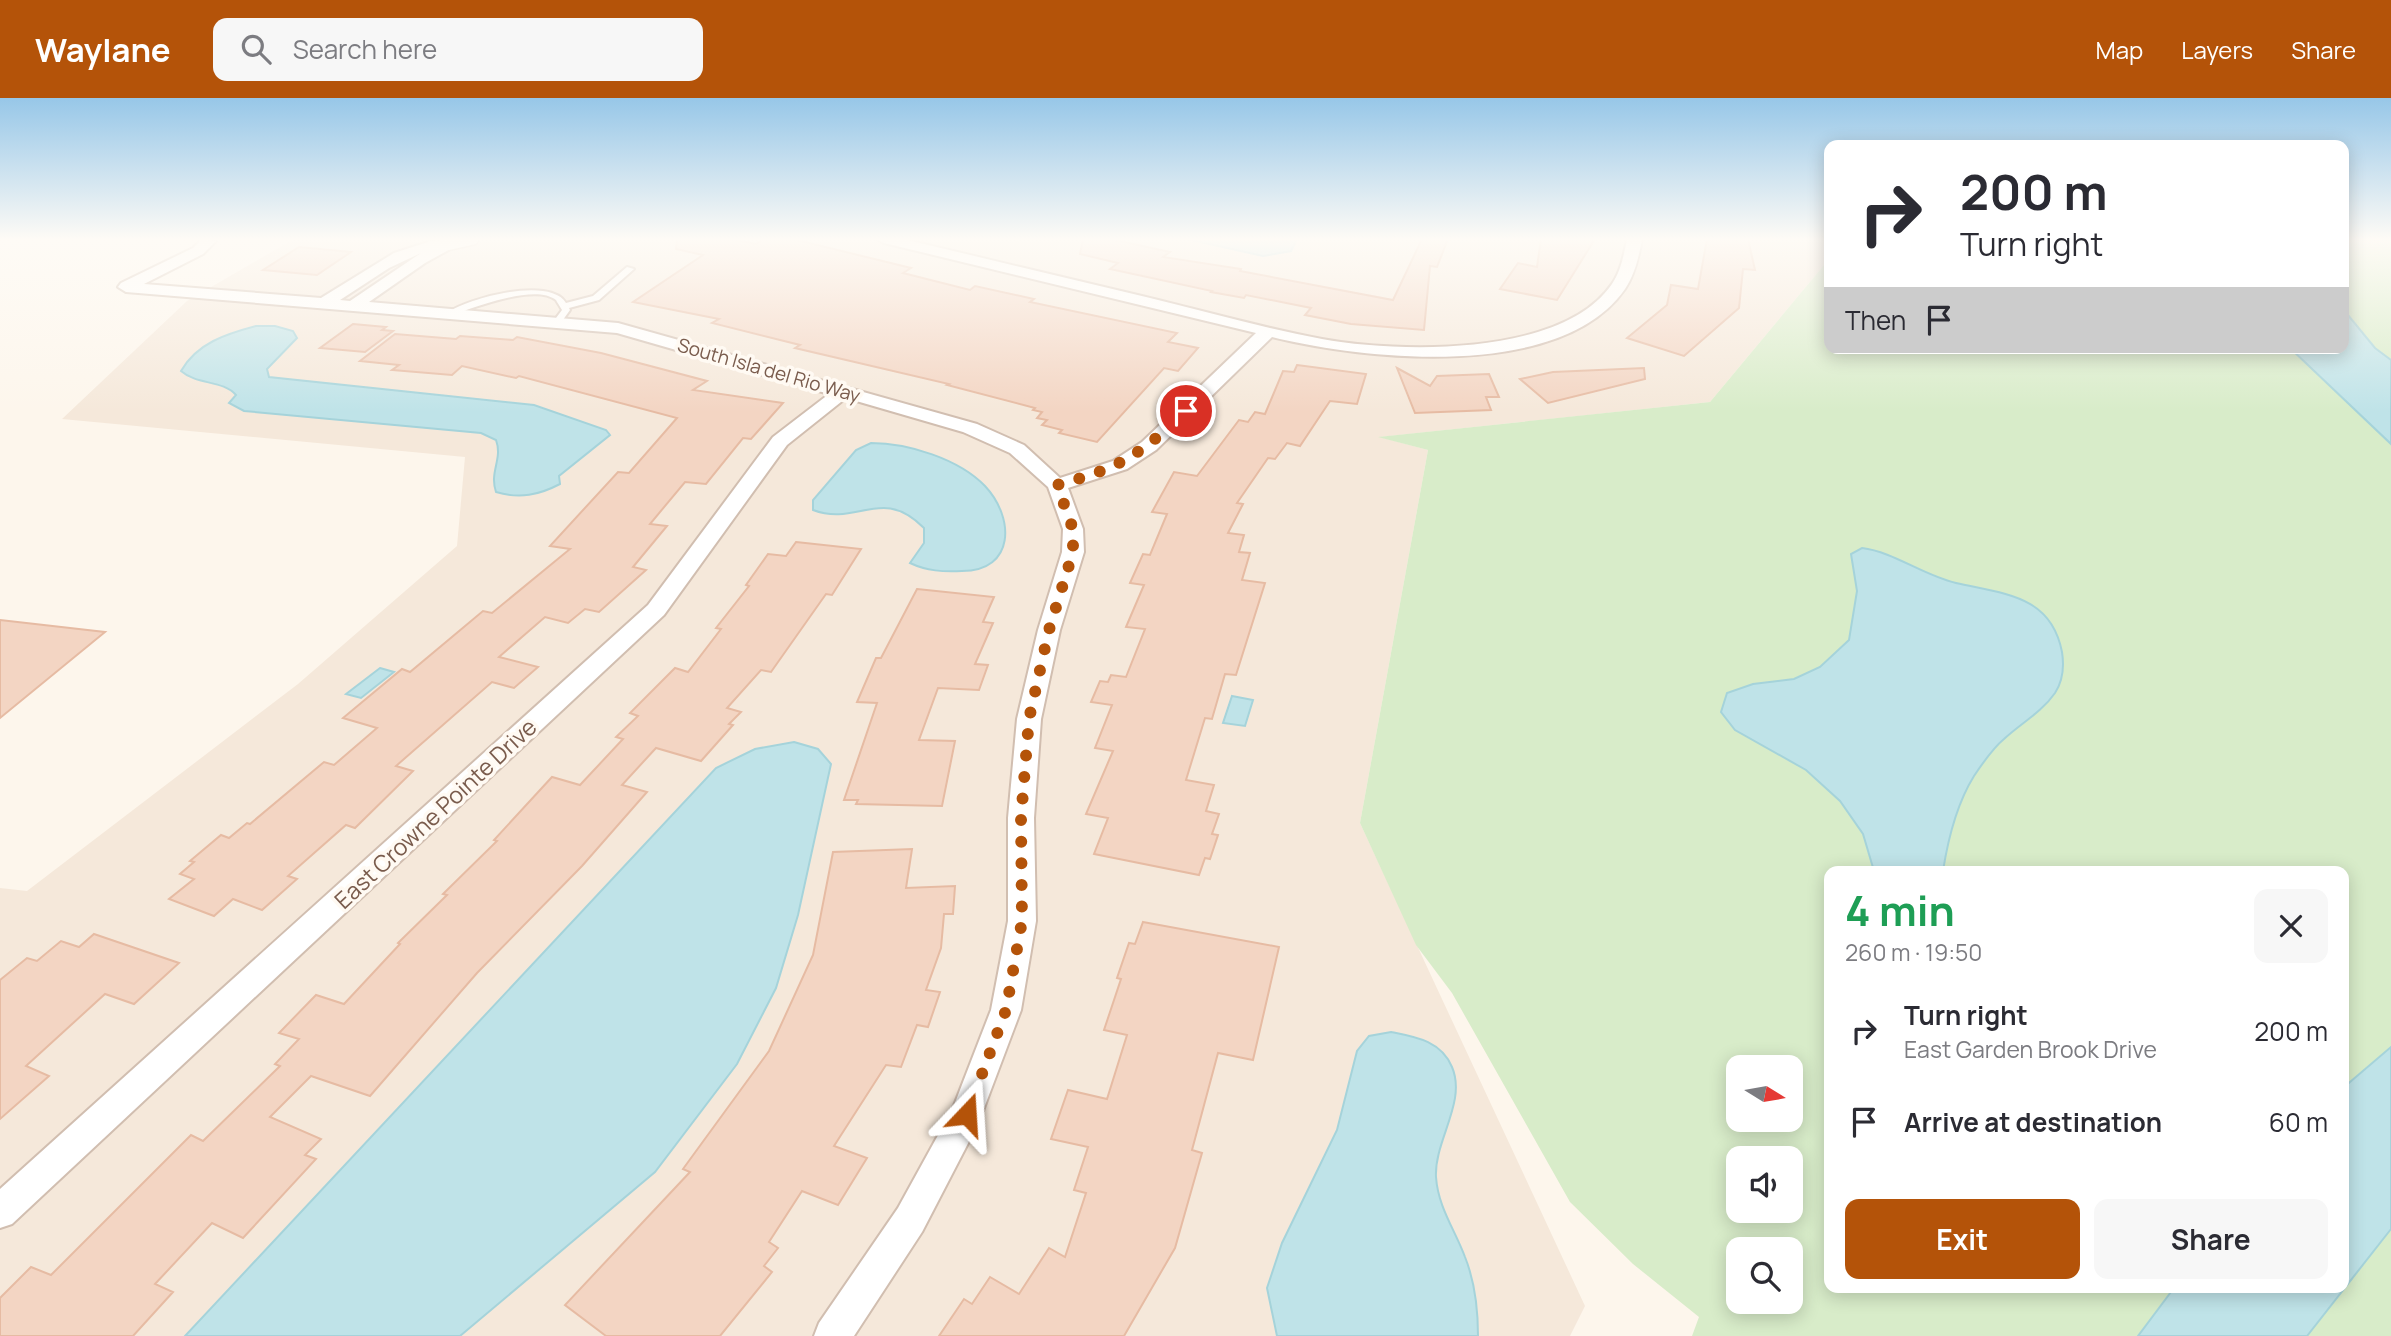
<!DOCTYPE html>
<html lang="en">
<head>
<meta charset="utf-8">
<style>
  body { margin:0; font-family:Manrope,sans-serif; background:#f7f7f7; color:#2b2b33; height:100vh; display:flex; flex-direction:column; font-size:26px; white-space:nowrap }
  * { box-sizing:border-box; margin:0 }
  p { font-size:23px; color:#7c7c81 }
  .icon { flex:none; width:38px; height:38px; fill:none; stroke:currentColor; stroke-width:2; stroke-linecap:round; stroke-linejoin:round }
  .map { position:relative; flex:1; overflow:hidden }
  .drawer { position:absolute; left:1824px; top:768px; width:525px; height:427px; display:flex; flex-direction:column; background:#fff; border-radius:14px; box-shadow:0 4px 18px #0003 }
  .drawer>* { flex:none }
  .hud { position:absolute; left:1824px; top:42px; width:525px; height:214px; border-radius:14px; box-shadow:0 4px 18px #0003; background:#fff; color:#2b2b33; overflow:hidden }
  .needle { width:46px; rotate:101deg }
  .controls { position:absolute; left:1726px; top:957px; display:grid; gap:14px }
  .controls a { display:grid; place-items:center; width:77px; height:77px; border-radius:14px; background:#fff; box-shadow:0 4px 18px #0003; font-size:35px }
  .pin { position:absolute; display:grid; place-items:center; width:60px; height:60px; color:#fff; margin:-30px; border:4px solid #fff; border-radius:50%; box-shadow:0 2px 7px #0007 }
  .me { position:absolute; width:77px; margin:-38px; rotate:20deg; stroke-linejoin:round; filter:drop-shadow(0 0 5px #0008) }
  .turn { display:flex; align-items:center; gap:24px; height:147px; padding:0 21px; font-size:32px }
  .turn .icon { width:91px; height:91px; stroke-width:2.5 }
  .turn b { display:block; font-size:49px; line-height:60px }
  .then { display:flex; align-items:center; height:66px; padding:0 21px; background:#0003; gap:14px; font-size:26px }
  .round { display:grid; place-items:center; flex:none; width:74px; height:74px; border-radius:14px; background:#f7f7f7 }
  .overview { display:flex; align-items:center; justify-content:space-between; height:119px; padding:0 21px }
  h1 { font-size:42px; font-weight:700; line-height:52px; color:#1e9e55 }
  .cta { display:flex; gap:14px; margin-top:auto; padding:14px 21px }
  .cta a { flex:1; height:80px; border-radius:14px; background:#b45309; color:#fff; font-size:28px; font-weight:700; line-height:80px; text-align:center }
  .cta a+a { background:#f7f7f7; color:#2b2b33 }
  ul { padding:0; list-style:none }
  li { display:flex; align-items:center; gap:21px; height:91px; padding:0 21px }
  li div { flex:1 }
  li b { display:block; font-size:26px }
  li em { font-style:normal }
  header { display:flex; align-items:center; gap:42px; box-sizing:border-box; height:98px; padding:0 35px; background:#b45309; color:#fff }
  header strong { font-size:33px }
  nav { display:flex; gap:38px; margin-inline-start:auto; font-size:24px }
  .search { width:490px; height:63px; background:#f7f7f7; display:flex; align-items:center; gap:18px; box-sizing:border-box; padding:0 24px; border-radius:14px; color:#7c7c81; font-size:26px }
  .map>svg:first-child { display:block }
  .residential { fill:#f5e8da }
  .green { fill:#d8ecc9; fill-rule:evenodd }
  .water { fill:#bfe3e8; stroke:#a5d3da; stroke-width:2 }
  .building { fill:#f3d5c3; stroke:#e6bba3; stroke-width:2 }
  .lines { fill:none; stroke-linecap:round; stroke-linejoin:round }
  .lane-casing { stroke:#d1beb0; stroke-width:4 }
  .street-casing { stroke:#d1beb0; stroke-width:4 }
  .secondary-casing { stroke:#d6c0b0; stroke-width:3 }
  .lane { fill:#fff; fill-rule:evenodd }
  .street { fill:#fff; fill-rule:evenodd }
  .secondary { fill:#fff; fill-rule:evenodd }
  .route { stroke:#b45309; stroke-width:12; stroke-dasharray:0 21.6 }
  .labels { text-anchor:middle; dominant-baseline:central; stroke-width:7; stroke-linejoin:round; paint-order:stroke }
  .far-street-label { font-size:19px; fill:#7a5c4d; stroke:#fffaf3 }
  .street-label { font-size:23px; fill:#7a5c4d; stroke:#fffaf3 }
</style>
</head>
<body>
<header>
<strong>Waylane</strong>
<div class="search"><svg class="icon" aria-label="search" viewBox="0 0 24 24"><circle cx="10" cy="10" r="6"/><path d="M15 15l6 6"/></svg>Search here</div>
<nav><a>Map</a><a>Layers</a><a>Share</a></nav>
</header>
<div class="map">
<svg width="2391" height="1238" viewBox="0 0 2391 1238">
  <rect width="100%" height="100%" fill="#fdf6ec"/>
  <path class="residential" d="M294 141H1829V161L1710 304 1380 339 1428 352 1360 725 1585 1208 1570 1238H0V790L27 793 298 586 457 448 465 359 62 321 187 203Z"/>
  <g class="green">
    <path d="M2343 141H2391V262L2375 250 2343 211Z"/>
    <path d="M1829 161V250H2290L2391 346V949L2343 990V774H1829V1190H2174L2138 1238H1692L1699 1219 1633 1166 1570 1104 1452 895 1416 847 1360 725 1428 352 1378 339 1710 304ZM1738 970H1790V1022H1738ZM1738 1060H1790V1113H1738ZM1738 1152H1790V1204H1738Z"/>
    <path d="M2391 1131V1238H2307L2389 1132Z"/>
  </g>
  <g class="water">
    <path d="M1187 141H1297L1291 153 1263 158Z"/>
    <path d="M2343 211 2375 250 2391 262V346L2290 250H2343Z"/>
    <path d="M256 228H275L293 233 297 240 267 271 269 279 534 307 606 332 610 337 559 378 560 386C539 397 520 401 496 394 489 374 503 361 496 342L481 335 244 313 229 305 236 297C223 282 197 287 181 273 197 245 226 236 256 228Z"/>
    <path d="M871 345C908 345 959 361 985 388 1015 420 1015 473 962 473 943 474 927 473 910 465L924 445V430C881 387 858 429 813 412V402L856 352Z"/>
    <path d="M1862 450C1894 454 1922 477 1956 485 2004 496 2051 497 2062 554 2064 567 2063 583 2055 595 2041 615 2021 625 2004 641 1993 650 1982 666 1974 678 1956 707 1948 741 1943 773H1874L1863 736 1840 703 1806 672 1735 632 1721 614 1727 595 1753 586 1794 581 1820 569 1849 542 1857 493 1851 456Z"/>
    <path d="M380 570 394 574 361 600 346 596Z"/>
    <path d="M1232 598 1253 602 1245 628 1223 625Z"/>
    <path d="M794 644 818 651 831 666 798 817 776 890 737 966 655 1074 460 1238H185L716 670 755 651Z"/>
    <path d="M1391 934C1416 939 1441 943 1452 969 1467 1004 1434 1043 1436 1079 1438 1109 1455 1132 1465 1159 1475 1184 1478 1211 1478 1238H1277L1267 1190 1282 1145 1337 1032 1357 953 1369 938Z"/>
    <path d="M2391 949V1131L2307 1238H2138L2174 1190H2343V990Z"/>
  </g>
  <g class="building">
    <path d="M677 141H731L756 146 764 141H793L911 170 903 175 970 192 975 188 1034 201 1030 204 1177 235 1168 244 1198 250 1178 273 1164 270 1097 344 1059 335 1062 332 1042 327 1047 322 1037 320 1042 314 1033 312 1035 310 947 287 949 286 795 250 800 247 712 225 719 221 633 204 703 157 676 151Z"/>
    <path d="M1083 141H1111L1170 154 1163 159 1241 171 1240 173 1393 202 1422 141H1448L1437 169 1430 168 1424 232 1351 226 1305 217 1311 210 1246 197 1244 200 1211 194 1212 193 1110 171 1118 165 1080 156Z"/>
    <path d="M1541 141H1595L1557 202 1500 191 1518 165 1537 169Z"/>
    <path d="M1707 141H1748L1755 172 1743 171 1739 210 1684 258 1627 240 1667 207 1671 187 1698 191Z"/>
    <path d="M299 149 351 154 317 177 263 172Z"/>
    <path d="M353 226 386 229 382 232 393 233 365 254 320 250Z"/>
    <path d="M395 236 456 241 460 238 513 242 517 239 601 255 707 283 693 292 783 305 751 341 743 340 706 386 685 384 650 426 667 428 633 469 646 472 599 514 585 511 568 525 545 519 499 559 538 569 514 590 492 584 396 668 413 673 355 730 346 727 288 778 297 781 262 812 233 801 214 818 169 801 194 781 180 776 194 764 190 763 221 737 229 740 247 725 250 726 324 664 334 667 377 630 343 620 402 571 410 574 483 513 492 515 570 451 550 448 618 374 629 375 677 320 519 278 516 280 462 268 452 277 392 272 399 267 360 263Z"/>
    <path d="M1297 267 1366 276 1357 306 1330 303 1300 348 1287 345 1275 361 1268 360 1237 405 1243 406 1228 435 1244 437 1239 454 1250 455 1242 482 1265 485 1236 577 1225 576 1212 621 1205 620 1186 682 1214 687 1206 713 1219 716 1212 736 1218 737 1210 761 1205 760 1199 777 1094 756 1108 720 1086 716 1113 653 1095 650 1112 607 1091 604 1100 583 1108 584 1111 577 1126 579 1145 531 1126 529 1144 487 1130 485 1143 456 1150 457 1167 416 1152 414 1174 374 1197 378 1239 322 1248 324 1255 314 1265 316 1283 273 1294 274Z"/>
    <path d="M1397 270 1430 288 1437 278 1489 276 1499 299H1486L1491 312 1415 315Z"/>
    <path d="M1644 270 1645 281 1548 305 1520 281 1553 274Z"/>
    <path d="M796 444 861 451 832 497 826 496 771 574 761 572 727 610 741 614 729 626 733 627 701 663 656 650 622 687 647 694 582 768 477 875 370 998 311 978 270 1019 321 1041 305 1057 316 1061 243 1140 212 1125 155 1186 173 1194 133 1238H0V1200L31 1169 51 1177 191 1037 203 1043 280 968 275 966 299 941 279 935 316 897 344 906 400 846 398 845 447 797 443 796 497 743 494 742 552 679 580 687 623 641 616 639 638 618 630 615 675 570 688 574 721 531 716 530 749 488 746 487 768 456 786 458Z"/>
    <path d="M917 491 994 499 983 524 993 525 975 566 988 567 979 592 938 590 919 642 955 643 942 708 856 706 858 702H844L877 605 857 604 876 560H881Z"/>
    <path d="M0 522 105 534 0 620Z"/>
    <path d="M912 751 906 790 955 788 953 816H944L941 850 926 892 940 894 928 929 917 927 901 969 886 967 834 1048 867 1060 838 1107 802 1093 769 1144 778 1150 764 1168 772 1174 720 1238H606L565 1207 690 1074 683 1071 769 953 813 857 833 754Z"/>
    <path d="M1143 824 1279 849 1253 962 1218 955 1192 1052 1202 1055 1175 1150 1124 1238H939L964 1201 972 1206 990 1179 1019 1196 1049 1150 1065 1159 1086 1095 1074 1092 1088 1049 1051 1041 1068 992 1107 1001 1127 937 1104 932 1121 881 1117 880 1129 845 1135 846Z"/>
    <path d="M94 836 179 865 134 906 105 896 26 968 49 978 0 1021V882L27 860 37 863 61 843 79 849Z"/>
  </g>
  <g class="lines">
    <defs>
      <path id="lane" d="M627 169 634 171 599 202 569 210 570 212 560 226 553 224 562 212C561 210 557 204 556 202 535 185 474 210 451 217L447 215C468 200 550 178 566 205L593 198Z"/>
      <path id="street" d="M199 141 216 143 203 156 144 186 321 200 394 155 431 143 449 141 457 146 454 149 425 165 369 204 618 225 977 326 1024 347 1060 380 1113 363 1142 344 1256 235 884 145 877 141H903C984 160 1065 180 1146 199 1204 213 1263 230 1322 241 1399 255 1562 259 1612 186 1621 173 1624 156 1627 141H1642C1639 158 1635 176 1625 191 1561 283 1365 262 1272 239L1156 352 1127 371 1068 390 1083 431 1084 454 1060 532 1041 621 1034 720 1036 823 1021 912 978 1026 922 1134 854 1238H814L819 1225 898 1110 953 1010 991 912 1008 823V720L1017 621 1038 532 1062 454 1063 431 1048 389 1010 355 963 334 846 300 787 347 664 517 12 1126 0 1130V1091L648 507 773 339 829 296 617 235 126 194 118 189 121 185 193 150 200 143ZM421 155 350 203 340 202 389 170Z"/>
      <path id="secondary" d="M441 141H479L476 146 449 152 441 151 438 146Z"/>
    </defs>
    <use href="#lane" class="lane-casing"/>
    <use href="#street" class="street-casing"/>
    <use href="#secondary" class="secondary-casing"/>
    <use href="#lane" class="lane"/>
    <use href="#street" class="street"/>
    <use href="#secondary" class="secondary"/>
  </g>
  <linearGradient id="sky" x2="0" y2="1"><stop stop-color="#97c7e8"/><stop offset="0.45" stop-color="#fefbf6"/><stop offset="1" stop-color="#fefbf6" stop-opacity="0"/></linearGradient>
  <rect width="2391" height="314" fill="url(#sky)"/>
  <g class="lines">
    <path class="route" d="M967 1016 1006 912 1022 823 1021 720 1029 621 1049 532 1073 454V431L1057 387C1120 370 1140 357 1186 313"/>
  </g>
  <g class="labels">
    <g class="far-street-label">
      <text transform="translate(769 272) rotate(16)">South Isla del Rio Way</text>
    </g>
    <g class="street-label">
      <text transform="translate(435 715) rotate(-43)">East Crowne Pointe Drive</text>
    </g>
  </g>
</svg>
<div class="controls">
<a><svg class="needle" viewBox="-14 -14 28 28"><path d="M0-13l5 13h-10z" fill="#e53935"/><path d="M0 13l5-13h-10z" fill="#7c7c81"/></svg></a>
<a><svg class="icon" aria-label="sound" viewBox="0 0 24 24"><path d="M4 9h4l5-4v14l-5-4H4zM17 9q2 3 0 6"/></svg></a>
<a><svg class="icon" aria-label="search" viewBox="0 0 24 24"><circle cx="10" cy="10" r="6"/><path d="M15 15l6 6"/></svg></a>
</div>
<div class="pin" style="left:1186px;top:313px;background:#d93025"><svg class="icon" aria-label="arrive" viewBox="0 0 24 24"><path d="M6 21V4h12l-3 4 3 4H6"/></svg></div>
<svg class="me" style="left:967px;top:1016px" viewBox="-20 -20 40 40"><path d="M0-17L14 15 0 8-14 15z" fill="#b45309" stroke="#fff" stroke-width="4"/></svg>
<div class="hud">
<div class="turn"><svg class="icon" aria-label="right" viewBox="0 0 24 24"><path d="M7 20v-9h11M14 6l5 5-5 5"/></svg><div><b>200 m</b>Turn right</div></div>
<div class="then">Then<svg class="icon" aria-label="arrive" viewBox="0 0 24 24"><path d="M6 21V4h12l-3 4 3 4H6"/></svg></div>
</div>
<section class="drawer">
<div class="overview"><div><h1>4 min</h1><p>260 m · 19:50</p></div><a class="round"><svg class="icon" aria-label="close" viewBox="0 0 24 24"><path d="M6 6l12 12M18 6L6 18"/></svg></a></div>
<ul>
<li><svg class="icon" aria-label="right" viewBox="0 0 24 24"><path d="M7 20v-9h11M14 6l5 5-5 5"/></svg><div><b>Turn right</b><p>East Garden Brook Drive</p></div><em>200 m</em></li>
<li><svg class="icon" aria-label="arrive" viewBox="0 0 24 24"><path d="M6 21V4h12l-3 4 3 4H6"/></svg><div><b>Arrive at destination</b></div><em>60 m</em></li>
</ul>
<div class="cta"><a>Exit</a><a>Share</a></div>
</section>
</div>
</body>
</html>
